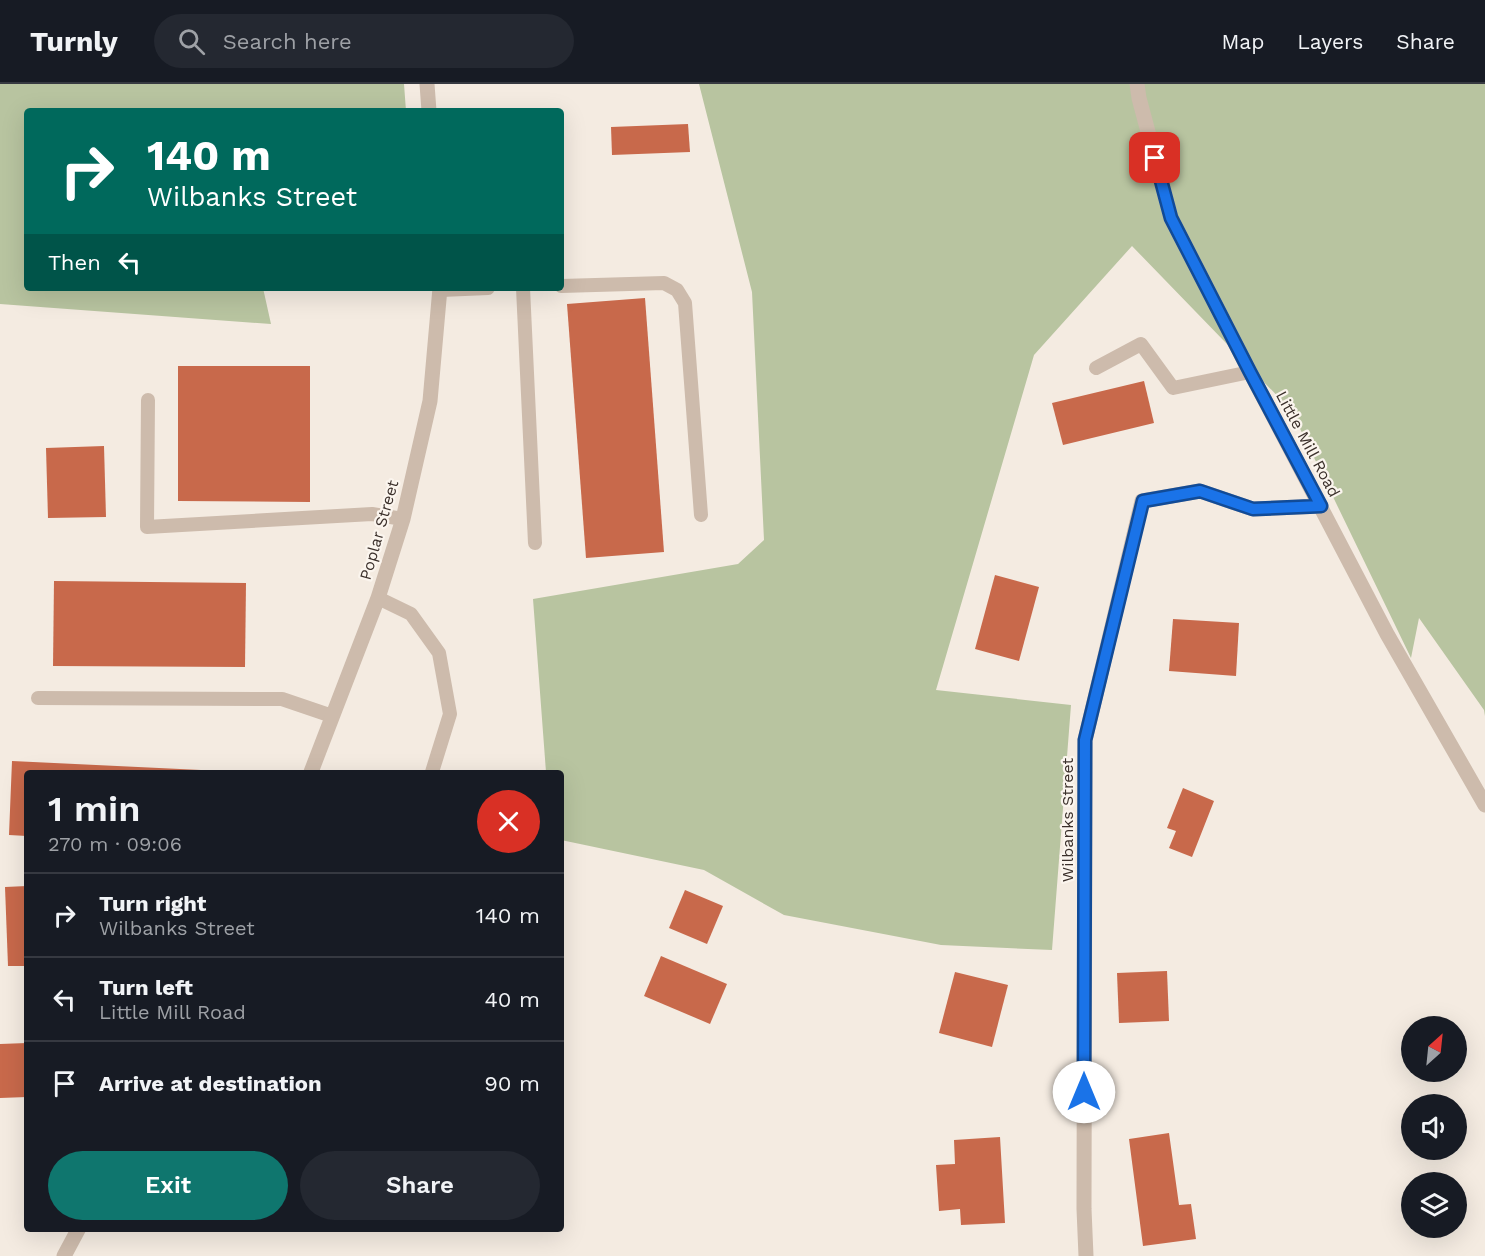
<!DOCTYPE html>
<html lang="en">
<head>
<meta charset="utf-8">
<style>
  body { margin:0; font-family:"Work Sans",sans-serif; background:#242831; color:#f1f3f6; height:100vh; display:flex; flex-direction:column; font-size:22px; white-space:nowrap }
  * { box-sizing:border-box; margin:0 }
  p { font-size:20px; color:#9ea1a6 }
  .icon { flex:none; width:33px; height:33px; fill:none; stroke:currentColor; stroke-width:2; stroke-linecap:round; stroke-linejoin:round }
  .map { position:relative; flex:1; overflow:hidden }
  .side { position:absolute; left:24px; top:686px; width:540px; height:462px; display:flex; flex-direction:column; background:#171b24; border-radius:6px; box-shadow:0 6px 24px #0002 }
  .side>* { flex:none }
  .banner { position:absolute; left:24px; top:24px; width:540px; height:183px; border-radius:6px; box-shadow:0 6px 24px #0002; background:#00695c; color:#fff; overflow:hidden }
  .needle { width:39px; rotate:27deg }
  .controls { position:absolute; left:1401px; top:932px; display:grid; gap:12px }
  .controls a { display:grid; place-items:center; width:66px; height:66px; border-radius:50%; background:#171b24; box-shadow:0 6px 24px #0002; font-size:30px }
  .pin { position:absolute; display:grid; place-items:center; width:51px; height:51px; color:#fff; margin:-26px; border-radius:12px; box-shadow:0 3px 9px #0006 }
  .me { position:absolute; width:66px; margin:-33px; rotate:0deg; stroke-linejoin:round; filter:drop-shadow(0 0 4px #0008) }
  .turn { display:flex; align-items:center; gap:21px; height:126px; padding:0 24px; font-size:27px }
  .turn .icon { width:78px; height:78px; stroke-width:2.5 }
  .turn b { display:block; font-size:42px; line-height:51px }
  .then { display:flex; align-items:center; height:57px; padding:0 24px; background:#0003; gap:12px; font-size:22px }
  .round { display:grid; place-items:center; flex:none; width:63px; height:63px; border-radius:32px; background:#242831 }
  .summary { display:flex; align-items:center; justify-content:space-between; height:102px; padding:0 24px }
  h1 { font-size:36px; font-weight:600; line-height:45px }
  .cta { display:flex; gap:12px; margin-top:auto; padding:12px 24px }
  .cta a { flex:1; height:69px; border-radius:36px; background:#0f766e; color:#fff; font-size:24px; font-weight:600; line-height:69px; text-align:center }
  .cta a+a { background:#242831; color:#f1f3f6 }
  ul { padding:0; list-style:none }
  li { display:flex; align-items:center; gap:18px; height:84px; padding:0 24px; border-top:2px solid #363941 }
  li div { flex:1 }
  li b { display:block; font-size:22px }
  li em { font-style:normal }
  header { display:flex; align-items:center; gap:36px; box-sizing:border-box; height:84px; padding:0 30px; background:#171b24; border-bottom:2px solid #363941 }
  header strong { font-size:28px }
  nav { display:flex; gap:33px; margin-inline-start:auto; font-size:21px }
  .search { width:420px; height:54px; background:#242831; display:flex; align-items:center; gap:15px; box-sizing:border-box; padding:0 21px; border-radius:33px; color:#9ea1a6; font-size:22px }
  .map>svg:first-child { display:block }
  .green { fill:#b8c4a0 }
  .building { fill:#c8694b }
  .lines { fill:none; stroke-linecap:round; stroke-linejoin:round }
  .service { stroke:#cdbbac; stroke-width:14 }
  .minor { stroke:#cdbbac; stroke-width:15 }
  .tertiary { stroke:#cdbbac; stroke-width:15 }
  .route-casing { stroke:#114b97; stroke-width:15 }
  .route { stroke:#1a73e8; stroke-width:10 }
  .labels { text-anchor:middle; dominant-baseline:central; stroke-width:4.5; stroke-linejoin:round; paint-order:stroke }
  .street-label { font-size:16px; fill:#3b302b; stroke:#fbf5ee }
</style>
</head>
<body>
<header>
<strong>Turnly</strong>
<div class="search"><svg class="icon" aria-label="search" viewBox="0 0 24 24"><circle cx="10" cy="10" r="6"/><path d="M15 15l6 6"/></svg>Search here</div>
<nav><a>Map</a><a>Layers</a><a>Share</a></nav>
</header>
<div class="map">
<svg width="1485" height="1172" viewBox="0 0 1485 1172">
  <rect width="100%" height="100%" fill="#f4ebe1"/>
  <g class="green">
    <path d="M0 0H404L406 27H27V204H263L271 240 0 220Z"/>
    <path d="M699 0H1485V632L1484 626 1419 534 1411 574 1291 326 1132 162 1034 271 936 606 1071 621 1052 866 941 861 784 831 704 786 561 756V688H546L533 515 738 480 764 456 752 208Z"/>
  </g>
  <g class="building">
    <path d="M688 40 690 68 612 71 611 43Z"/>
    <path d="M645 214 664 468 586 474 567 220Z"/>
    <path d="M178 282H310V418L178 417Z"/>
    <path d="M1144 297 1154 339 1063 361 1052 319Z"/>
    <path d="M104 362 106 433 48 434 46 364Z"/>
    <path d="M995 491 1039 503 1019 577 975 565Z"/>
    <path d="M54 497 246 499 245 583 53 582Z"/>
    <path d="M1173 535 1239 539 1236 592 1169 587Z"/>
    <path d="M12 677 201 686V688H27V752L9 751Z"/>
    <path d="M1183 704 1214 717 1192 773 1169 764 1176 747 1167 744Z"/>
    <path d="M27 802V882H8L5 803Z"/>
    <path d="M685 806 723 822 707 860 669 844Z"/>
    <path d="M661 872 727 900 710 940 644 912Z"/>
    <path d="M1167 887 1169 937 1119 939 1117 889Z"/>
    <path d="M955 888 1008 901 992 963 939 949Z"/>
    <path d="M27 959V1013L0 1014V960Z"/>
    <path d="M1169 1049 1179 1121 1191 1120 1196 1155 1143 1162 1129 1055Z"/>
    <path d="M1000 1053 1005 1139 961 1141 960 1125 939 1127 936 1081 955 1080 954 1056Z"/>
  </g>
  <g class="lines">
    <g class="service">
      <path d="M561 202 664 199 677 206 685 219 701 431"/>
      <path d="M523 204 535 459"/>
      <path d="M441 206 488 204"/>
      <path d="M1096 284 1141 260 1173 304 1250 288"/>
      <path d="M148 316 147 443 372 430 403 435"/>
      <path d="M378 514 411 530 439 569 450 630 432 688"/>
      <path d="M38 614 282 615 332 632"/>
    </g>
    <path class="minor" d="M1086 1172 1084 1125 1085 656 1142 417 1200 407 1253 425 1321 422"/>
    <g class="tertiary">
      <path d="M427 0 429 27"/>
      <path d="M1137 0 1139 14 1171 134 1250 288 1387 550 1485 721"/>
      <path d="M311 688 378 514 403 435 430 317 440 204"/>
      <path d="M64 1172 79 1144"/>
    </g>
  </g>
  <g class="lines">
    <defs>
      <path id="route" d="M1084 1008 1085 656 1143 417 1200 407 1253 425 1321 422 1250 288 1171 134 1155 74"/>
    </defs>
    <use href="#route" class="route-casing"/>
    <use href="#route" class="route"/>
  </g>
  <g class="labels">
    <g class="street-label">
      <text transform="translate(1308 360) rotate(62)">Little Mill Road</text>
      <text transform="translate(379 446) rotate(-74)">Poplar Street</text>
      <text transform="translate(1067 736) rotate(-90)">Wilbanks Street</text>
    </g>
  </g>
</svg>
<div class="controls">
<a><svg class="needle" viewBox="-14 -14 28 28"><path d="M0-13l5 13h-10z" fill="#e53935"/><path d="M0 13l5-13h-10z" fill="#9ea1a6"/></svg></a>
<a><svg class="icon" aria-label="sound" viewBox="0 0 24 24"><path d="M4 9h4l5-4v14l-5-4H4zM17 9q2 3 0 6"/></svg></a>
<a><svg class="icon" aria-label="layers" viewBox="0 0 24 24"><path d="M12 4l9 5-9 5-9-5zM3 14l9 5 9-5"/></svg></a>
</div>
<div class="pin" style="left:1155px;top:74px;background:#d93025"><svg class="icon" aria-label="arrive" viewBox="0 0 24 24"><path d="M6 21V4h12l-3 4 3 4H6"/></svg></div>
<svg class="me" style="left:1084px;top:1008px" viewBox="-20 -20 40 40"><circle r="19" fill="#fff"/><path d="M0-13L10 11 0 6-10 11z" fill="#1a73e8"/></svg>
<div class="banner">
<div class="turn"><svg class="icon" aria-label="right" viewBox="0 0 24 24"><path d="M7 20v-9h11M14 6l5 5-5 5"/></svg><div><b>140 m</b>Wilbanks Street</div></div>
<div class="then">Then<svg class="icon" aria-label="left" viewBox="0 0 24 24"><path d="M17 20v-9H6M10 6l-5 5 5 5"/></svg></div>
</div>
<section class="side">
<div class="summary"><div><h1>1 min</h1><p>270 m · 09:06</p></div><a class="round" style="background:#d93025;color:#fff"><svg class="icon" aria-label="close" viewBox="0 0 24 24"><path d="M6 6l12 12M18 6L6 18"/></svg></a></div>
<ul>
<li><svg class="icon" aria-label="right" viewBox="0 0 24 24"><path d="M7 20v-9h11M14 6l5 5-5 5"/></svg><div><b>Turn right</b><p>Wilbanks Street</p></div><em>140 m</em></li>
<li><svg class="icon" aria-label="left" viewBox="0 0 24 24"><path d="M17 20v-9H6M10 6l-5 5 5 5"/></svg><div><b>Turn left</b><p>Little Mill Road</p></div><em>40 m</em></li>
<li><svg class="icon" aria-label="arrive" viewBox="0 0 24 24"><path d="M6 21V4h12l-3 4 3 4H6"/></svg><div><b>Arrive at destination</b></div><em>90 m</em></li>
</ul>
<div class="cta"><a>Exit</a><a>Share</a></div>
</section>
</div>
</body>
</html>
